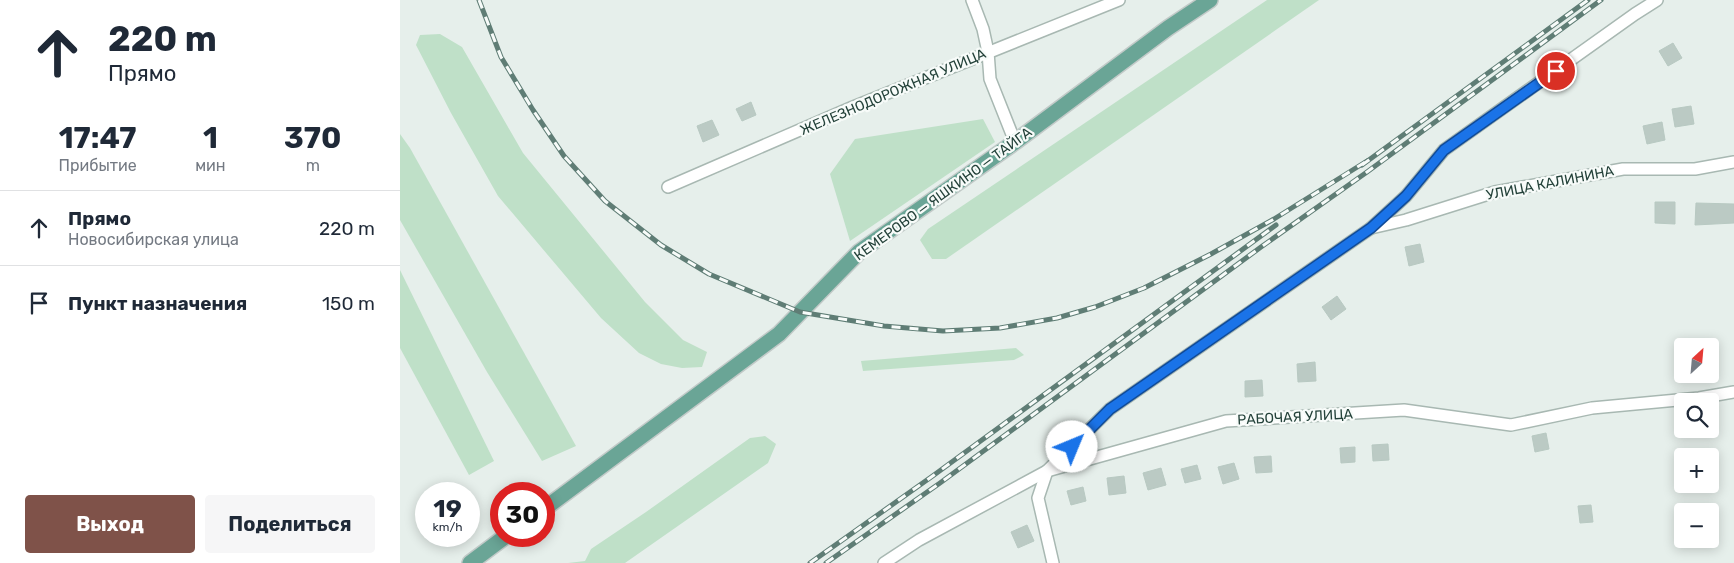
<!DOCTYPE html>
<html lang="ru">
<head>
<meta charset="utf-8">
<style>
  body { margin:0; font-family:Rubik,sans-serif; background:#f6f6f7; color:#1f2937; height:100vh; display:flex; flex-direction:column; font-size:19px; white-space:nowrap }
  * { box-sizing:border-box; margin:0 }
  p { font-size:16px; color:#747a83 }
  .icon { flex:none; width:28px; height:28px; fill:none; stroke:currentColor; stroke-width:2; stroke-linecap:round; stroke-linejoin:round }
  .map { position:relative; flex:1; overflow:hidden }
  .panel { display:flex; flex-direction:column; background:#fff; width:400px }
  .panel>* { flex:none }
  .banner { background:#fff; color:#1f2937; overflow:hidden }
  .needle { width:32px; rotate:26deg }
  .buttons { position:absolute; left:1274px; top:338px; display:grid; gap:10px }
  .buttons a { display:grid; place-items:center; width:45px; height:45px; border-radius:5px; background:#fff; box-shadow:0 2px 12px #0003; font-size:25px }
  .speed { position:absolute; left:15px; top:482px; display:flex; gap:10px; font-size:25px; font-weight:700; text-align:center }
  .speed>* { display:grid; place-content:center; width:65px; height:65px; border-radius:50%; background:#fff; box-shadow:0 2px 12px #0003; line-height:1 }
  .speed small { font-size:12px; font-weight:400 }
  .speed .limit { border:8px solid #d22; background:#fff; color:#111 }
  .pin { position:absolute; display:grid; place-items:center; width:42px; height:42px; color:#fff; margin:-21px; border:2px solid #fff; border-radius:50%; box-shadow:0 1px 5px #0007 }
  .me { position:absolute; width:55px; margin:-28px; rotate:45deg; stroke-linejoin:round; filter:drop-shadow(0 0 4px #0008) }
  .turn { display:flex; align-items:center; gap:18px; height:105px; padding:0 25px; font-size:22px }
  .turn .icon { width:65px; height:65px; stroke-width:2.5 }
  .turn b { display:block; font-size:35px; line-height:42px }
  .eta { display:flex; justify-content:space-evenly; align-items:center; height:85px; text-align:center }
  .eta b { font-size:30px; font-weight:700; line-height:35px }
  .primary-button { display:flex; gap:10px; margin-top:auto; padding:10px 25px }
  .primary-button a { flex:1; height:58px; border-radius:5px; background:#7f5249; color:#fff; font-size:20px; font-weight:700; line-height:58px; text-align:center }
  .primary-button a+a { background:#f6f6f7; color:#1f2937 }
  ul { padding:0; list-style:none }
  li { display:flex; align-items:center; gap:15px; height:75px; padding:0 25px; border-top:1px solid #e0e1e3 }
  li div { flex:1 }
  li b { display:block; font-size:19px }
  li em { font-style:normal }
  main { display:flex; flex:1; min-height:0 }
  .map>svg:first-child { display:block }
  .green { fill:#bfe0c8 }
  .building { fill:#bbcac4; stroke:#b8c9c2 }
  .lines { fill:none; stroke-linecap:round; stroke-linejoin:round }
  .minor-casing { stroke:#a8b8b2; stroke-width:14 }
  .major-casing { stroke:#c2cac8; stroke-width:18 }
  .minor { stroke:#fff; stroke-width:11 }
  .major { stroke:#6aa596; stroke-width:15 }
  .rail-casing { stroke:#5f7d75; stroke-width:5 }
  .rail { stroke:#f7fbf9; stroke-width:3; stroke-dasharray:9; stroke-linecap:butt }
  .route-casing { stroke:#114b97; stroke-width:12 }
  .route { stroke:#1a73e8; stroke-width:9 }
  .labels { text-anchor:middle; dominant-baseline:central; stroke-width:4.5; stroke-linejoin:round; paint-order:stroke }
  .street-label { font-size:14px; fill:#24423a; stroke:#f7fbf9 }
</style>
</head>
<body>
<main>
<section class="panel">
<div class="banner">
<div class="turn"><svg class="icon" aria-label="ahead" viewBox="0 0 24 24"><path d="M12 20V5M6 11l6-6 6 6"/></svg><div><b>220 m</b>Прямо</div></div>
</div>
<div class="eta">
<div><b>17:47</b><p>Прибытие</p></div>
<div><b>1</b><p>мин</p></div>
<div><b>370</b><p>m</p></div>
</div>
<ul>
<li><svg class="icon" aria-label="ahead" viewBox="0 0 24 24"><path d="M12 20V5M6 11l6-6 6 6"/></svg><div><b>Прямо</b><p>Новосибирская улица</p></div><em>220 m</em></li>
<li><svg class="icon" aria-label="arrive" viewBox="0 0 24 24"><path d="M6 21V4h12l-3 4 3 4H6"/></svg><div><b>Пункт назначения</b></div><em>150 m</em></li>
</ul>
<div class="primary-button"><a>Выход</a><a>Поделиться</a></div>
</section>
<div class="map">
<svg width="1334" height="563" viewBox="0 0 1334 563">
  <rect width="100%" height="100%" fill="#e6efeb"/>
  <g class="green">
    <path d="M867 0H919L546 259H532L520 240 528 229Z"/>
    <path d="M40 34 62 47 123 153 245 302 283 340 307 352 302 367 282 368 261 364 239 353 201 318 98 196 51 113 16 45 20 35Z"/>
    <path d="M583 119 595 142 450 241 430 174 455 139Z"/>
    <path d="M0 134 10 148 176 446 142 461 87 372 0 220Z"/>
    <path d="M0 270 94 461 69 475 0 348Z"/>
    <path d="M616 348 624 355 614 360 463 371 461 361Z"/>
    <path d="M365 436 376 444 368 463 225 563H168L185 561 191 549 246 512 350 438Z"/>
  </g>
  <g class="building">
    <path d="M1273 43 1282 58 1268 66 1259 51Z"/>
    <path d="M351 102 356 115 342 121 336 109Z"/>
    <path d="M1291 106 1294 124 1275 127 1272 109Z"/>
    <path d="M312 120 319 135 303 142 297 126Z"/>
    <path d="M1262 122 1265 140 1247 144 1243 126Z"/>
    <path d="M1255 202H1275V224L1255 223Z"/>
    <path d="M1296 203 1334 204V223L1295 225Z"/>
    <path d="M1020 244 1024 262 1009 266 1005 247Z"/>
    <path d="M937 296 946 309 931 320 922 307Z"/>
    <path d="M915 362 916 381 898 382 897 364Z"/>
    <path d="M862 380 863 396 845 397V381Z"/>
    <path d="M1146 433 1149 449 1135 452 1132 436Z"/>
    <path d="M988 444 989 460 973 461 972 445Z"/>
    <path d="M955 447V462L941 463 940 448Z"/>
    <path d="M871 456 872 472 856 473 854 457Z"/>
    <path d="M834 463 839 479 823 484 818 467Z"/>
    <path d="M797 465 801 479 785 483 781 469Z"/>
    <path d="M761 468 766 485 748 490 743 473Z"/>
    <path d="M724 476 726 493 709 495 707 478Z"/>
    <path d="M683 487 686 501 671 505 667 491Z"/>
    <path d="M1191 505 1193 522 1180 523 1178 506Z"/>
    <path d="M627 525 634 541 618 548 611 532Z"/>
  </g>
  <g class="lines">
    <defs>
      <g id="minor">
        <path d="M572 0 583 29 588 52 590 79 615 142"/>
        <path d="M268 187 453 107 719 0"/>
        <path d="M971 228 1006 220 1095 192 1223 169H1295L1334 162"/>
        <path d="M484 563 519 540 647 471 826 421 1004 410 1111 425 1192 408 1299 398 1334 392"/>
        <path d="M653 563 638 498 647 471 710 409 971 228 1006 196 1044 150 1235 14 1257 0"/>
      </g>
      <g id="major">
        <path d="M144 509 379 334 459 252 615 142 768 28 810 0"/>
        <path d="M70 563 106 536"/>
      </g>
    </defs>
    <use href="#minor" class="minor-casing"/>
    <use href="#major" class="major-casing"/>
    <use href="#minor" class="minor"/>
    <use href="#major" class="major"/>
    <defs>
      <g id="rail">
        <path d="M79 0 101 57 133 110 164 156 205 201 261 245 309 274 400 312 484 326 543 331 600 328 657 318 695 307 744 288 811 254 874 219 967 161"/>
        <path d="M962 165 1188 0"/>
        <path d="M410 563 534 475 876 225"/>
        <path d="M426 563 540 483 861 247 967 172 1201 0"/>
      </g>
    </defs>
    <use href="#rail" class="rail-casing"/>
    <use href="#rail" class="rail"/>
  </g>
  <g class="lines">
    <defs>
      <path id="route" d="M672 447 710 409 971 228 1006 196 1044 150 1156 71"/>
    </defs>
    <use href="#route" class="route-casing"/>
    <use href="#route" class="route"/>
  </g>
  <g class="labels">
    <g class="street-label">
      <text transform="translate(493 92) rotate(-23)">ЖЕЛЕЗНОДОРОЖНАЯ УЛИЦА</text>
      <text transform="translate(1150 183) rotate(-11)">УЛИЦА КАЛИНИНА</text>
      <text transform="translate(543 194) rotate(-36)">КЕМЕРОВО — ЯШКИНО — ТАЙГА</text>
      <text transform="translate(895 417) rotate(-3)">РАБОЧАЯ УЛИЦА</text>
    </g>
  </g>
</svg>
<div class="buttons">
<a><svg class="needle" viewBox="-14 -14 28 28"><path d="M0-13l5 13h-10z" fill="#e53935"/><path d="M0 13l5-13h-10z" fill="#747a83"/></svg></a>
<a><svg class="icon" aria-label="search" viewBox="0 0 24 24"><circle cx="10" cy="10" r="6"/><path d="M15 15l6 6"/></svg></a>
<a>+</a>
<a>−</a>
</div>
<div class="speed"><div>19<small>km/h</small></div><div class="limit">30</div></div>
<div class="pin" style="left:1156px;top:71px;background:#d93025"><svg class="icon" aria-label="arrive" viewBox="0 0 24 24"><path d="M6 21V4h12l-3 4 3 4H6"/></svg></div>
<svg class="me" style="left:672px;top:447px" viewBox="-20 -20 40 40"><circle r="19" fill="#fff"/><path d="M0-13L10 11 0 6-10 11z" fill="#1a73e8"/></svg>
</div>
</main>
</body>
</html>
